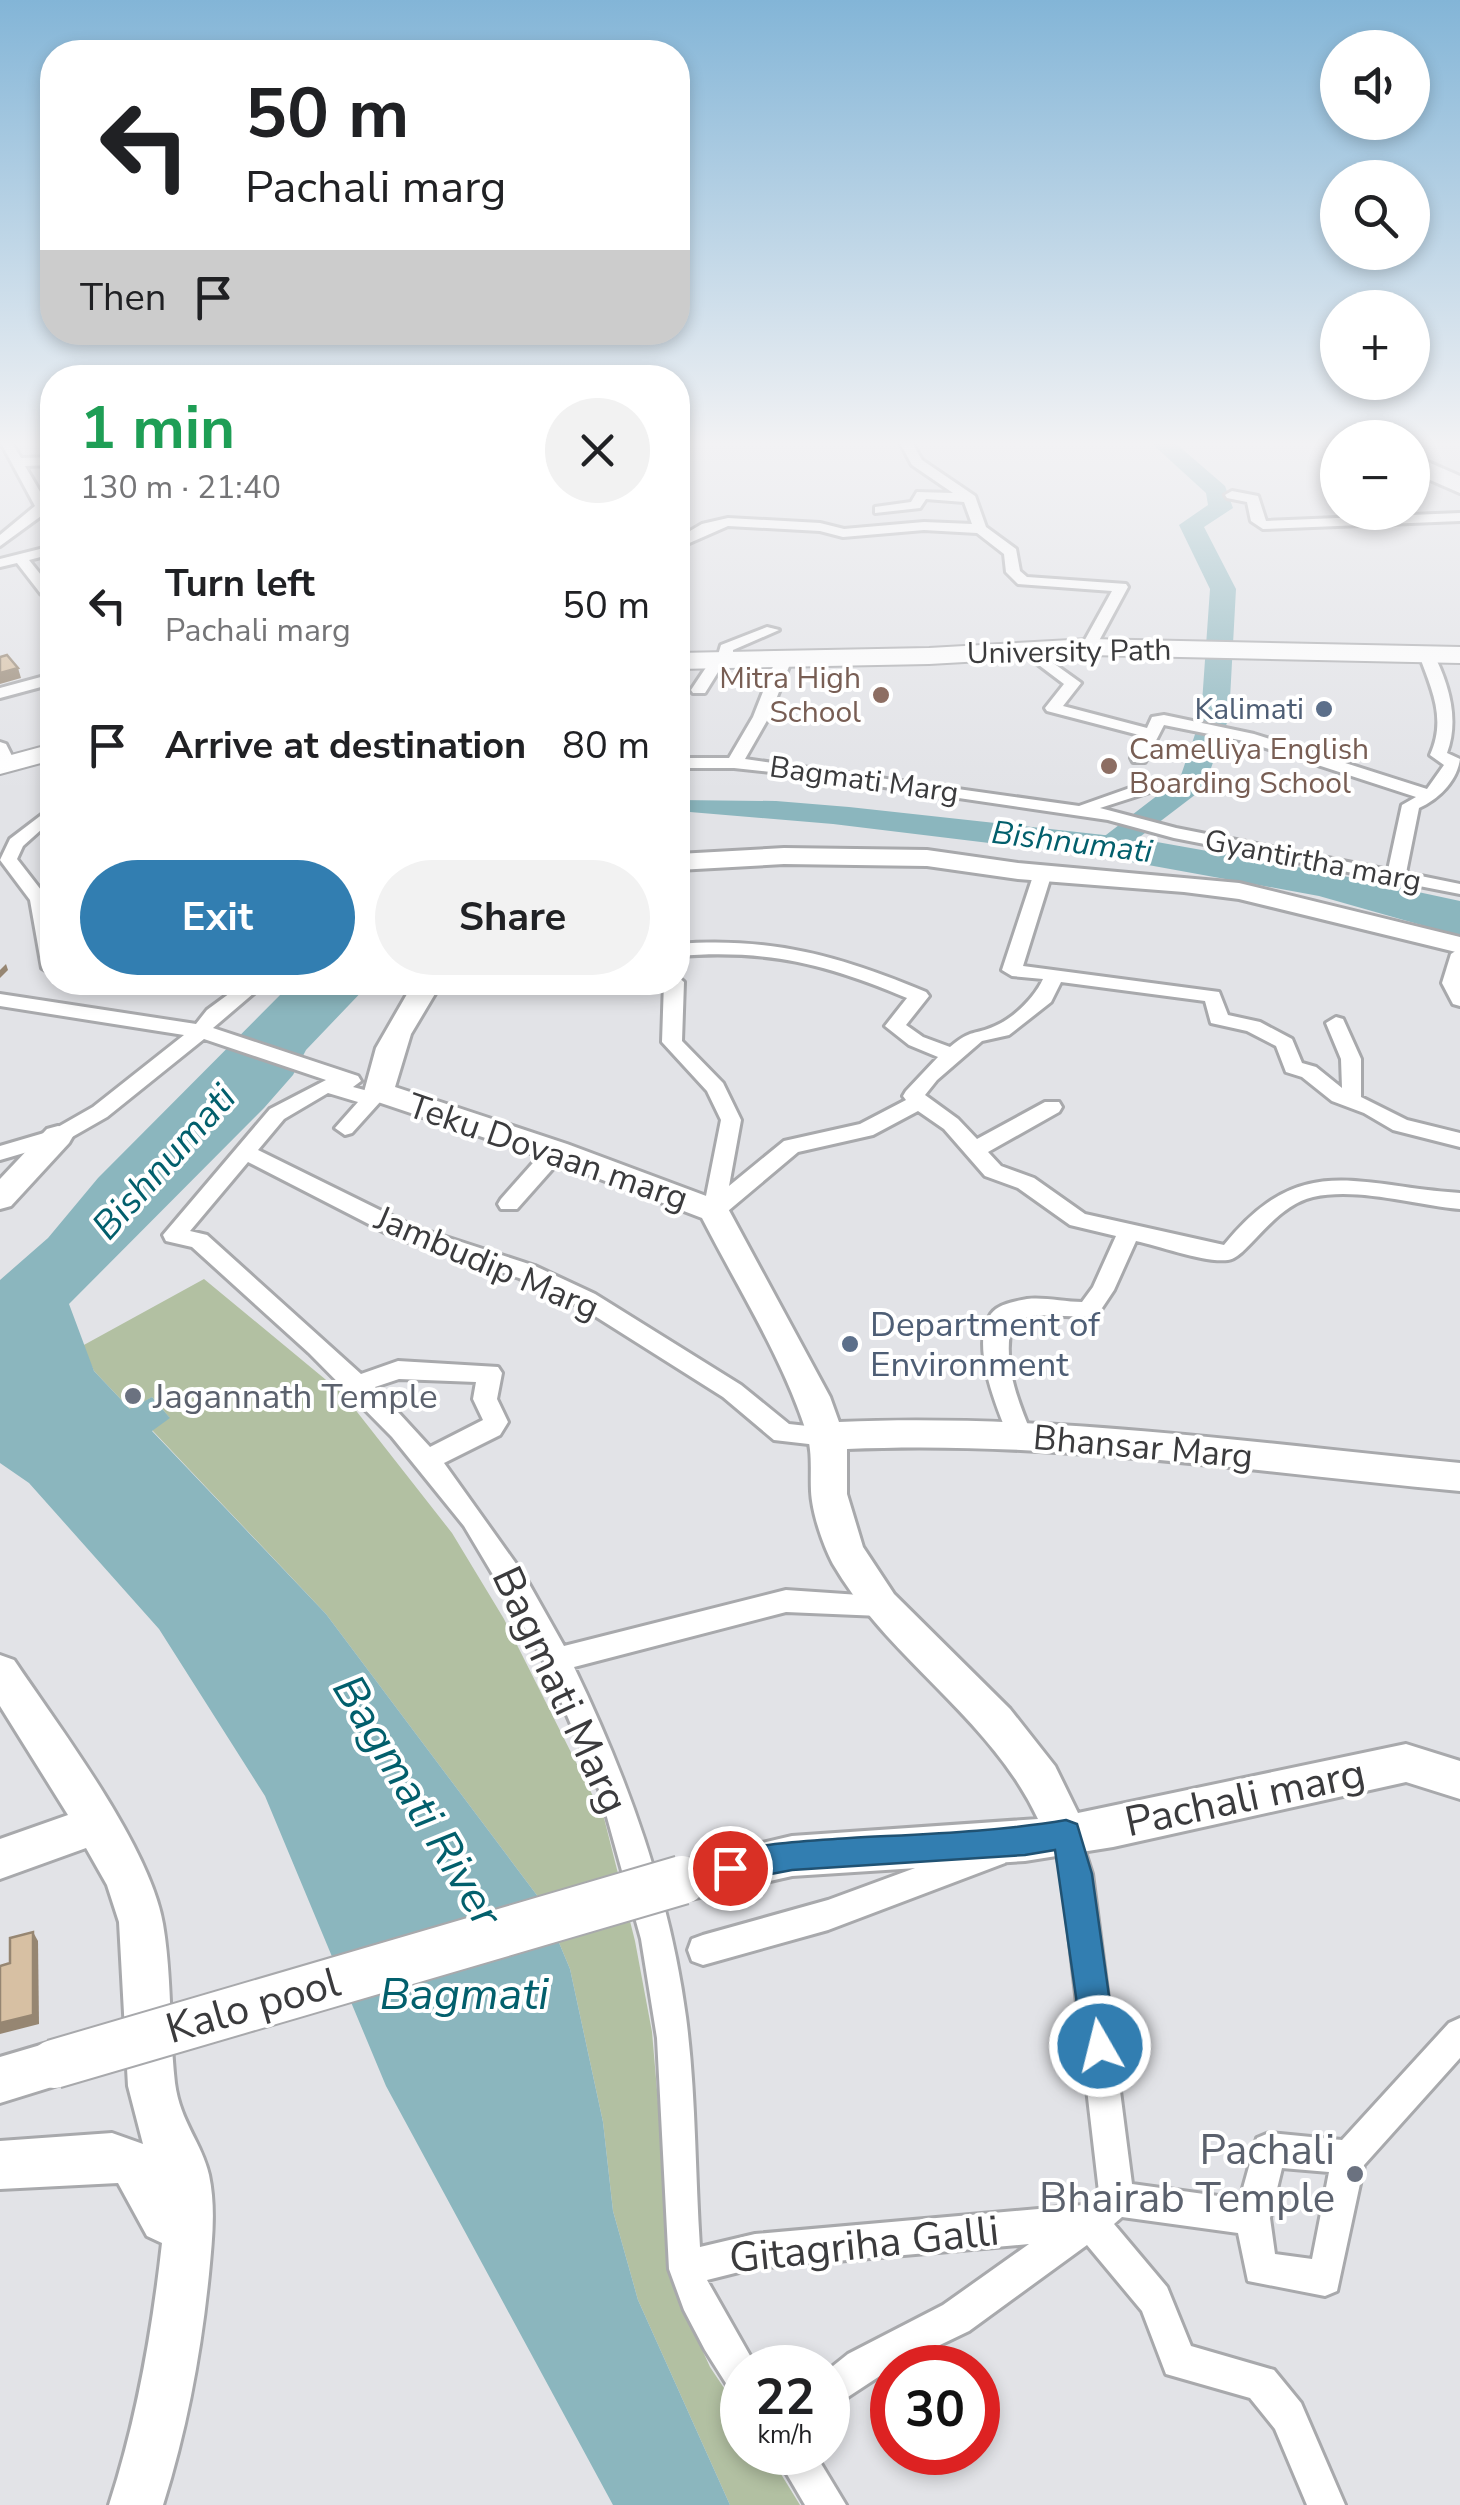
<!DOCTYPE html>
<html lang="en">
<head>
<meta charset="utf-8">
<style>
  body { margin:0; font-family:"Nunito Sans",sans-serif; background:#f2f2f2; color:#202124; height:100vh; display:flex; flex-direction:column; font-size:38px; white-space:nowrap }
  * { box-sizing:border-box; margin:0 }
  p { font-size:32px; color:#757577 }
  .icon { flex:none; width:55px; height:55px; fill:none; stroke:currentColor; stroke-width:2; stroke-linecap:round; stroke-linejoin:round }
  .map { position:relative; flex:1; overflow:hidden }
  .details { position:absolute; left:40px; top:365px; width:650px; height:630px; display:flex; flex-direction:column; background:#fff; border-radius:40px; box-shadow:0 5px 15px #0003 }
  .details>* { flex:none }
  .guide { position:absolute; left:40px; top:40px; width:650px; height:305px; border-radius:40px; box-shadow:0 5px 15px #0003; background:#fff; color:#202124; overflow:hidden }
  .buttons { position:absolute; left:1320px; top:30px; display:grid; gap:20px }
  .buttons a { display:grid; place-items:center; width:110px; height:110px; border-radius:50%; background:#fff; box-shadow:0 5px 15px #0003; font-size:50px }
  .speed { position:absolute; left:720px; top:2345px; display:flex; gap:20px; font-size:50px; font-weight:700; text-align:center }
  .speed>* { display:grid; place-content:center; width:130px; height:130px; border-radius:50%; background:#fff; box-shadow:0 5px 15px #0003; line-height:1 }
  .speed small { font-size:25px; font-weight:400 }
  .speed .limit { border:15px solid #d22; background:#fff; color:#111 }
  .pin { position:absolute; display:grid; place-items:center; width:85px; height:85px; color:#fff; margin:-42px; border:5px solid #fff; border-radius:50%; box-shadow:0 2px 10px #0007 }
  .me { position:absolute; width:110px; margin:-55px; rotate:352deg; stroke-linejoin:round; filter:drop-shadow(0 0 8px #0008) }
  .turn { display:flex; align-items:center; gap:35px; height:210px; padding:0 40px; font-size:45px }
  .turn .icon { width:130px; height:130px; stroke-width:2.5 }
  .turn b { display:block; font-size:70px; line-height:85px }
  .then { display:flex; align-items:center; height:95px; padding:0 40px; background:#0003; gap:20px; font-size:38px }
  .round { display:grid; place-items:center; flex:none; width:105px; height:105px; border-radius:52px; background:#f2f2f2 }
  .headline { display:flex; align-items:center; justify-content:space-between; height:170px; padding:0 40px }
  h1 { font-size:60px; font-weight:700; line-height:75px; color:#1e9e55 }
  .action { display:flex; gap:20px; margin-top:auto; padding:20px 40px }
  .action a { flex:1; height:115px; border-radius:60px; background:#327eb1; color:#fff; font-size:40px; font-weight:700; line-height:115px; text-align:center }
  .action a+a { background:#f2f2f2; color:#202124 }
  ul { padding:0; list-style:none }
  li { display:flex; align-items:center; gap:30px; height:140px; padding:0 40px }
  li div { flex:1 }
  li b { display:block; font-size:38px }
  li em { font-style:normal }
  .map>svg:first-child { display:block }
  .green { fill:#b2c0a2 }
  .water { fill:#8bb6be }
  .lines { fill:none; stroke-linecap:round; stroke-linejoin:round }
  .river { fill:#8bb6be; fill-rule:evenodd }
  .street-casing { stroke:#a8a9ac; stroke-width:6 }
  .secondary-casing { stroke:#a8a9ac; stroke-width:6 }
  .primary-casing { stroke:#a8a9ac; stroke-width:4 }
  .highway-casing { stroke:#a8a9ac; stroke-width:6 }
  .street { fill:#fff; fill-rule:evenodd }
  .secondary { fill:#fff; fill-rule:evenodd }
  .primary { fill:#fff; fill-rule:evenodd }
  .highway { fill:#fff; fill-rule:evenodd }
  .secondary-bridge-casing { stroke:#a8a9ac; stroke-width:52; stroke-linecap:butt }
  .secondary-bridge { stroke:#fff; stroke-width:48 }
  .shaded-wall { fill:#968672 }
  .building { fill:#d7c0a3; stroke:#968672; stroke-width:2.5 }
  .route { fill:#327eb1; stroke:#205273; stroke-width:2.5 }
  .education-dot { fill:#8d6e63; stroke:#fff; stroke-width:4 }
  .service-dot { fill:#5c6f8a; stroke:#fff; stroke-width:4 }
  .worship-dot { fill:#6b7280; stroke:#fff; stroke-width:4 }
  .labels { text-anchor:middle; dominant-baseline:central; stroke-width:8; stroke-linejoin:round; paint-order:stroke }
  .far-street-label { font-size:30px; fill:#3b3b3d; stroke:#fff }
  .far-education-label { font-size:30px; fill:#785e54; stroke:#fff; text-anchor:end }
  .far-service-label { font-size:30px; fill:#4e5e75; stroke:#fff; text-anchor:end }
  .far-water-label { font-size:32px; font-style:italic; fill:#025f6c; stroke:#fff }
  .street-label { font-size:35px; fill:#3b3b3d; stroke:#fff }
  .service-label { font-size:35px; fill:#4e5e75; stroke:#fff; text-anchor:start }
  .worship-label { font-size:35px; fill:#5b616d; stroke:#fff; text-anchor:start }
  .water-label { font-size:38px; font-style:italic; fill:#025f6c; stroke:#fff }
  .near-street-label { font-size:42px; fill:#3b3b3d; stroke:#fff }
  .near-worship-label { font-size:42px; fill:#5b616d; stroke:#fff; text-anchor:end }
  .near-water-label { font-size:45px; font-style:italic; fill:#025f6c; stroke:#fff }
</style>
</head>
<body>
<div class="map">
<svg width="1460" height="2505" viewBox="0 0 1460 2505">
  <rect width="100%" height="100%" fill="#e2e3e7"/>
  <path class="green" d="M204 1279 343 1394 452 1533 504 1619 604 1818 635 1941 652 2032 674 2288 710 2367 742 2415V2452L768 2453 800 2505H730L638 2300 613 2211 603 2122 570 1969 542 1902 326 1614 152 1430 169 1417 152 1397 131 1410 94 1371 82 1346Z"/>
  <g class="water">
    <path d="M678 800 776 801 849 807 1140 839 1325 872 1460 901V936L1319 896 1104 857 833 824 678 811Z"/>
    <path d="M292 983H370L306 1050 293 1075 264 1108 69 1304 94 1371 130 1409 152 1397 170 1418 152 1431 326 1614 542 1902 570 1969 603 2122 613 2211 638 2300 730 2505H613L386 2086 265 1796 159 1629 29 1483 0 1463V1280L48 1238 98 1178Z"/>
  </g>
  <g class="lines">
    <path class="river" d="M1149 441H1173L1225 486 1233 508 1204 527 1236 589 1229 717 1204 788 1120 852H1098L1093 845 1180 778 1201 717 1210 589 1179 525 1208 505 1206 493Z"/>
    <defs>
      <g id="street">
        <path d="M0 441H11L21 458 52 457V465L25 466 46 502 52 500V508L0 546V535L35 506Z"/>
        <path d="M899 441H911L922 460 975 496 986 527 1016 549 1020 571 1027 577 1126 584 1128 587 1094 650 1081 647 1112 591 1018 584 1006 572 1004 554 977 533 924 530 843 537 820 531 728 526 678 548V538L702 524 728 518 820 523 844 529 924 522 972 524 964 502 926 499 920 508 875 513V507L911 502 917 492 953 493 912 465Z"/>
        <path d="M1232 491 1258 496 1266 521 1460 513V521L1263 529 1251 521 1247 502 1227 498 1225 495Z"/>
        <path d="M52 546V554L29 560 49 585H52V594H41L17 563 0 567V559Z"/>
        <path d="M767 627 779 630 733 650V660L723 664 705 693H693L691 690 713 657 718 655 721 645Z"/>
        <path d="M1028 645 1081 683 1063 706 1147 728 1152 717 1164 715 1254 734 1427 789 1444 765 1430 755C1447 718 1431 688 1418 652L1431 649C1448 681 1460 718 1447 753L1460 759C1457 781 1439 799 1419 808L1406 873 1460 884V894L1174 838 1108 820 816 777 734 768H678V758H729L753 717 776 659 784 654 792 659 769 717 745 759 1079 806 1144 783 1150 784V792L1100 808 1176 828 1388 870 1402 805 1416 797 1244 741 1164 725 1145 762H1133L1131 758 1143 736 1047 711 1045 708 1064 684 1023 653 1020 650Z"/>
        <path d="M52 674V684L0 698V688Z"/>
        <path d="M0 742 6 744 16 764 14 768 0 764Z"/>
        <path d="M52 807V820L23 846 17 859 48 899 52 922V974L42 968 30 900 0 860 10 839Z"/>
        <path d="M1043 868 1052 873 1023 966 1219 992 1228 1015 1260 1022 1292 1039 1302 1063 1316 1067 1342 1088 1341 1059 1326 1023 1336 1017 1343 1019 1361 1059V1097L1407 1120 1460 1133V1147L1393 1130 1364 1113 1332 1101 1302 1077 1286 1072 1276 1046 1247 1031 1211 1023 1205 1001 1061 982 1051 1002 1009 1035 982 1041 937 1080 925 1095 958 1119 977 1139 1045 1102H1059L1062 1107 1059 1112 988 1152 1001 1166 1034 1178 1085 1214 1224 1245C1301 1150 1355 1186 1460 1193V1209C1414 1205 1358 1187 1313 1197 1273 1206 1247 1258 1228 1260 1205 1263 1160 1246 1136 1241L1114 1290 1096 1317 1033 1315 1012 1322C1002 1362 1017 1399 1032 1435L1029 1442H1011L1008 1435C996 1406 970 1343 991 1314 998 1304 1016 1301 1027 1299 1045 1297 1064 1302 1082 1302L1093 1287 1116 1236 1070 1225 1018 1188 985 1176 944 1129 918 1111 873 1135 798 1152 722 1216H706L703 1211 721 1120 707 1091 662 1042 664 982H678V977L684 982 682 1041 723 1083 741 1120 729 1186 784 1141 860 1124 906 1100 903 1096 906 1091 938 1057 909 1045 885 1026 907 998C826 964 767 949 678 956V944C772 937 840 956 926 992L929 996 906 1025 923 1037 950 1047C973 1028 973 1036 995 1026 1014 1018 1035 997 1043 979L1012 976 1002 970 1034 873Z"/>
        <path d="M1460 948V1006L1453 1004 1442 983 1451 954Z"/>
        <path d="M245 982H267L213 1028 358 1076 361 1081 353 1087 368 1091 379 1085 389 1092 352 1133 345 1135 335 1128 358 1102 328 1093 284 1119 258 1150 412 1226 535 1266 595 1294 741 1385 789 1424 835 1429 838 1436 835 1443 826 1446 774 1440 723 1397 579 1306 519 1278 396 1238 248 1162 190 1231 207 1235 361 1374 398 1361 498 1367 502 1373 497 1399 508 1422 500 1435 444 1463 524 1575 564 1646 786 1590 889 1597 893 1605 889 1613 880 1616 786 1612 574 1667C627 1777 670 1895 686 2017 696 2093 695 2171 700 2247L755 2234 1083 2205 1099 2192 1062 1874 1051 1834 1056 1824 1066 1820 1076 1824 1092 1874 1132 2184 1240 2199 1257 2138 1269 2133 1342 2140 1449 2023 1460 2018V2058L1364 2165 1337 2291 1325 2296 1248 2281 1238 2233 1122 2217 1114 2224 1167 2287 1191 2346 1274 2370 1301 2403 1345 2505H1307L1275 2429 1250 2398 1166 2374 1142 2311 1087 2245 969 2331 892 2368 828 2410V2370L848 2354 943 2305 1029 2244 755 2268 707 2280 757 2368H742V2393L729 2388 705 2350 684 2310 669 2269 657 2038 641 1939 600 1792 542 1657 464 1526 392 1437 309 1353 192 1247 166 1241 163 1235 270 1109 326 1080 204 1039 107 1117 65 1141 0 1160V1146L51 1131 93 1107 184 1035 0 1006V994L196 1024 207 1010ZM399 1379 476 1382 473 1399 483 1420 430 1447 375 1387ZM1282 2168 1329 2172 1312 2259 1275 2254 1270 2218Z"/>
        <path d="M556 1144 564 1146 567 1151 564 1156 517 1209H501L498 1204 501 1199 548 1146Z"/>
        <path d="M994 1839 1005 1843 1009 1853 1005 1863 828 1930 703 1965 692 1961 688 1950 692 1939 703 1935 828 1900Z"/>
        <path d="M774 2452H814L846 2505H805Z"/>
      </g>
      <g id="secondary">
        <path d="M784 848 927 850 1018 863 1239 883 1460 937V953L1239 899 1184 892 1018 879 927 866 784 864 678 870V854Z"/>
        <path d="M414 982H442L411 1034 395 1087 567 1144 725 1203 830 1397 839 1422C1047 1413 1253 1443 1460 1463V1491C1256 1472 1052 1440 847 1449V1494L863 1547 894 1594 1010 1709 1055 1766 1078 1813 1406 1744 1460 1761V1799L1406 1782 1113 1847 1025 1861 792 1876 682 1901 667 1895 660 1880 667 1865 792 1836 1038 1819C991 1718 888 1659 833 1564 823 1545 812 1513 811 1491 810 1470 813 1452 806 1431 782 1357 738 1288 702 1218L545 1158 369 1099 364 1092 376 1048Z"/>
        <path d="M58 1126 69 1129 73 1136 69 1143 11 1206 0 1209V1179L47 1129Z"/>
        <path d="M0 1655 14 1660C59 1727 150 1846 163 1924 172 1976 169 2031 175 2083 180 2122 202 2143 209 2175 216 2208 212 2242 209 2274 201 2353 187 2429 163 2505H109C137 2419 152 2333 162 2243L147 2236 118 2183 0 2189V2141L112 2133 143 2144 128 2086 119 1922 107 1885 86 1848 0 1879V1839L68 1815 0 1706Z"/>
        <path d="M54 2041 71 2047 77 2064 71 2081 0 2103V2057Z"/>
      </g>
      <g id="primary">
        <path d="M1089 639 1460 647V663L1089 655 929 664 678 669V653L929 648Z"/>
        <path d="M52 744V760L0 774V758Z"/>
      </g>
      <path id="highway" d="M1412 455 1460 476V493L1412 472Z"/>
    </defs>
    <use href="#street" class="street-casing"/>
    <use href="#secondary" class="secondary-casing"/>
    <use href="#primary" class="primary-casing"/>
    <use href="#highway" class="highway-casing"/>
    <use href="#street" class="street"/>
    <use href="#secondary" class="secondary"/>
    <use href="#primary" class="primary"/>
    <use href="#highway" class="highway"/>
    <defs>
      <path id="secondary-bridge" d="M54 2064 682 1880"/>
    </defs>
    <use href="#secondary-bridge" class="secondary-bridge-casing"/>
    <use href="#secondary-bridge" class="secondary-bridge"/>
  </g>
  <g class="shaded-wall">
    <path d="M18 668 21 678 0 684V673Z"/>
    <path d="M6 964 8 970 0 978V970Z"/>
    <path d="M33 1932 38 1941 39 2024 0 2034V2023Z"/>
  </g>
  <g class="building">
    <path d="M7 655 18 668 0 673V657Z"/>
    <path d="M33 1932V2015L0 2023V1966L10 1963V1938Z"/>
  </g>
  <linearGradient id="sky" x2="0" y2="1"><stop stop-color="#83b5d7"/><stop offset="0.56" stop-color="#f2f2f4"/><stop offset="1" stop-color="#f2f2f4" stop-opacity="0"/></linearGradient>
  <rect width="1460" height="792" fill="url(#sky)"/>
  <path class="route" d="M1066 1820 1077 1824 1092 1874 1116 2046 1111 2058 1100 2063 1088 2058 1083 2046 1055 1850 1025 1855 792 1870 730 1882 720 1878 715 1868 720 1857C760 1842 807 1841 850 1838 922 1834 995 1832 1066 1820Z"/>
  <g class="education-dot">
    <circle cx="881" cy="695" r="10"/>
    <circle cx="1109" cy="766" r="10"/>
  </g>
  <g class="service-dot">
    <circle cx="1324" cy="709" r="10"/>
    <circle cx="850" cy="1344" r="10"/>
  </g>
  <g class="worship-dot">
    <circle cx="133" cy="1396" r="10"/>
    <circle cx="1355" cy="2174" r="10"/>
  </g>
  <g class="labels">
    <g class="far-street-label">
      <text transform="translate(1069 652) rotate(-1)">University Path</text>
      <text transform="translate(864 780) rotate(8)">Bagmati Marg</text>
      <text transform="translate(1313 861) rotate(11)">Gyantirtha marg</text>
    </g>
    <g class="far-education-label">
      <text x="861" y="678">Mitra High<tspan x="861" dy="34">School</tspan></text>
      <text x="1129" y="749" text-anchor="start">Camelliya English<tspan x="1129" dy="34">Boarding School</tspan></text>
    </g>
    <g class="far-service-label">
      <text x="1304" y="709">Kalimati</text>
    </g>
    <g class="far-water-label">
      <text transform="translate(1072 842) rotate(7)">Bishnumati</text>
    </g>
    <g class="street-label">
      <text transform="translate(548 1152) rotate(19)">Teku Dovaan marg</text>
      <text transform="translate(487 1263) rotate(23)">Jambudip Marg</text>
      <text transform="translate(1143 1447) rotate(5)">Bhansar Marg</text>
    </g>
    <g class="service-label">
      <text x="870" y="1324">Department of<tspan x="870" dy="40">Environment</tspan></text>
    </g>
    <g class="worship-label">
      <text x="153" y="1396">Jagannath Temple</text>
    </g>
    <g class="water-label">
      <text transform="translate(164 1162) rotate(-48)">Bishnumati</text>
    </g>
    <g class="near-street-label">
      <text transform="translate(560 1690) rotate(65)">Bagmati Marg</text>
      <text transform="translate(1245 1798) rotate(-12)">Pachali marg</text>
      <text transform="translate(253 2006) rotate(-16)">Kalo pool</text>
      <text transform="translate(864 2245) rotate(-6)">Gitagriha Galli</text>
    </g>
    <g class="near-worship-label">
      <text x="1335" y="2150">Pachali<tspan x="1335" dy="48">Bhairab Temple</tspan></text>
    </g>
    <g class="near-water-label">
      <text transform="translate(417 1801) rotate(59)">Bagmati River</text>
      <text x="464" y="1994">Bagmati</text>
    </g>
  </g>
</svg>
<div class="buttons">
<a><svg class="icon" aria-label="sound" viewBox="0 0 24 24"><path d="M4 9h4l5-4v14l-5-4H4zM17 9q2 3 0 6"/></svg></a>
<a><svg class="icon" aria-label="search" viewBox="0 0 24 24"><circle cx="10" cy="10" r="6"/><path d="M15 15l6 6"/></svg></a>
<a>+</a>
<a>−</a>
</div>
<div class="speed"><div>22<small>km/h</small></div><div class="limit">30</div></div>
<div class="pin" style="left:730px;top:1868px;background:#d93025"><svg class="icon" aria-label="arrive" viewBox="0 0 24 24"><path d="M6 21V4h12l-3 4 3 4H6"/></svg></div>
<svg class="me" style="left:1100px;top:2046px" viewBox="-20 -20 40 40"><circle r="17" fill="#327eb1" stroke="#fff" stroke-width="3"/><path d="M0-11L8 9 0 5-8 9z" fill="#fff"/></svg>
<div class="guide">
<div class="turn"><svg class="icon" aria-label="left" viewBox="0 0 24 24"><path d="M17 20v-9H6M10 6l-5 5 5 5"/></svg><div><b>50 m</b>Pachali marg</div></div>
<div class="then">Then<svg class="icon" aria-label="arrive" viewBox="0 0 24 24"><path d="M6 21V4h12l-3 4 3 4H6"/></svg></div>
</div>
<section class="details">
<div class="headline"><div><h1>1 min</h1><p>130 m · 21:40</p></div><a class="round"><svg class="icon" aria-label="close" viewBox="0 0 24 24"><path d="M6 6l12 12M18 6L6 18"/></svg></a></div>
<ul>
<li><svg class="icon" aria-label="left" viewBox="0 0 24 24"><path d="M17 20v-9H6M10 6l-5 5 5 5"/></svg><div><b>Turn left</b><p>Pachali marg</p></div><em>50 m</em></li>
<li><svg class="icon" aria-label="arrive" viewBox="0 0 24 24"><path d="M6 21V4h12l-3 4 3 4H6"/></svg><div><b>Arrive at destination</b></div><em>80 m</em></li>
</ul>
<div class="action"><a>Exit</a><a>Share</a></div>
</section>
</div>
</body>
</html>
